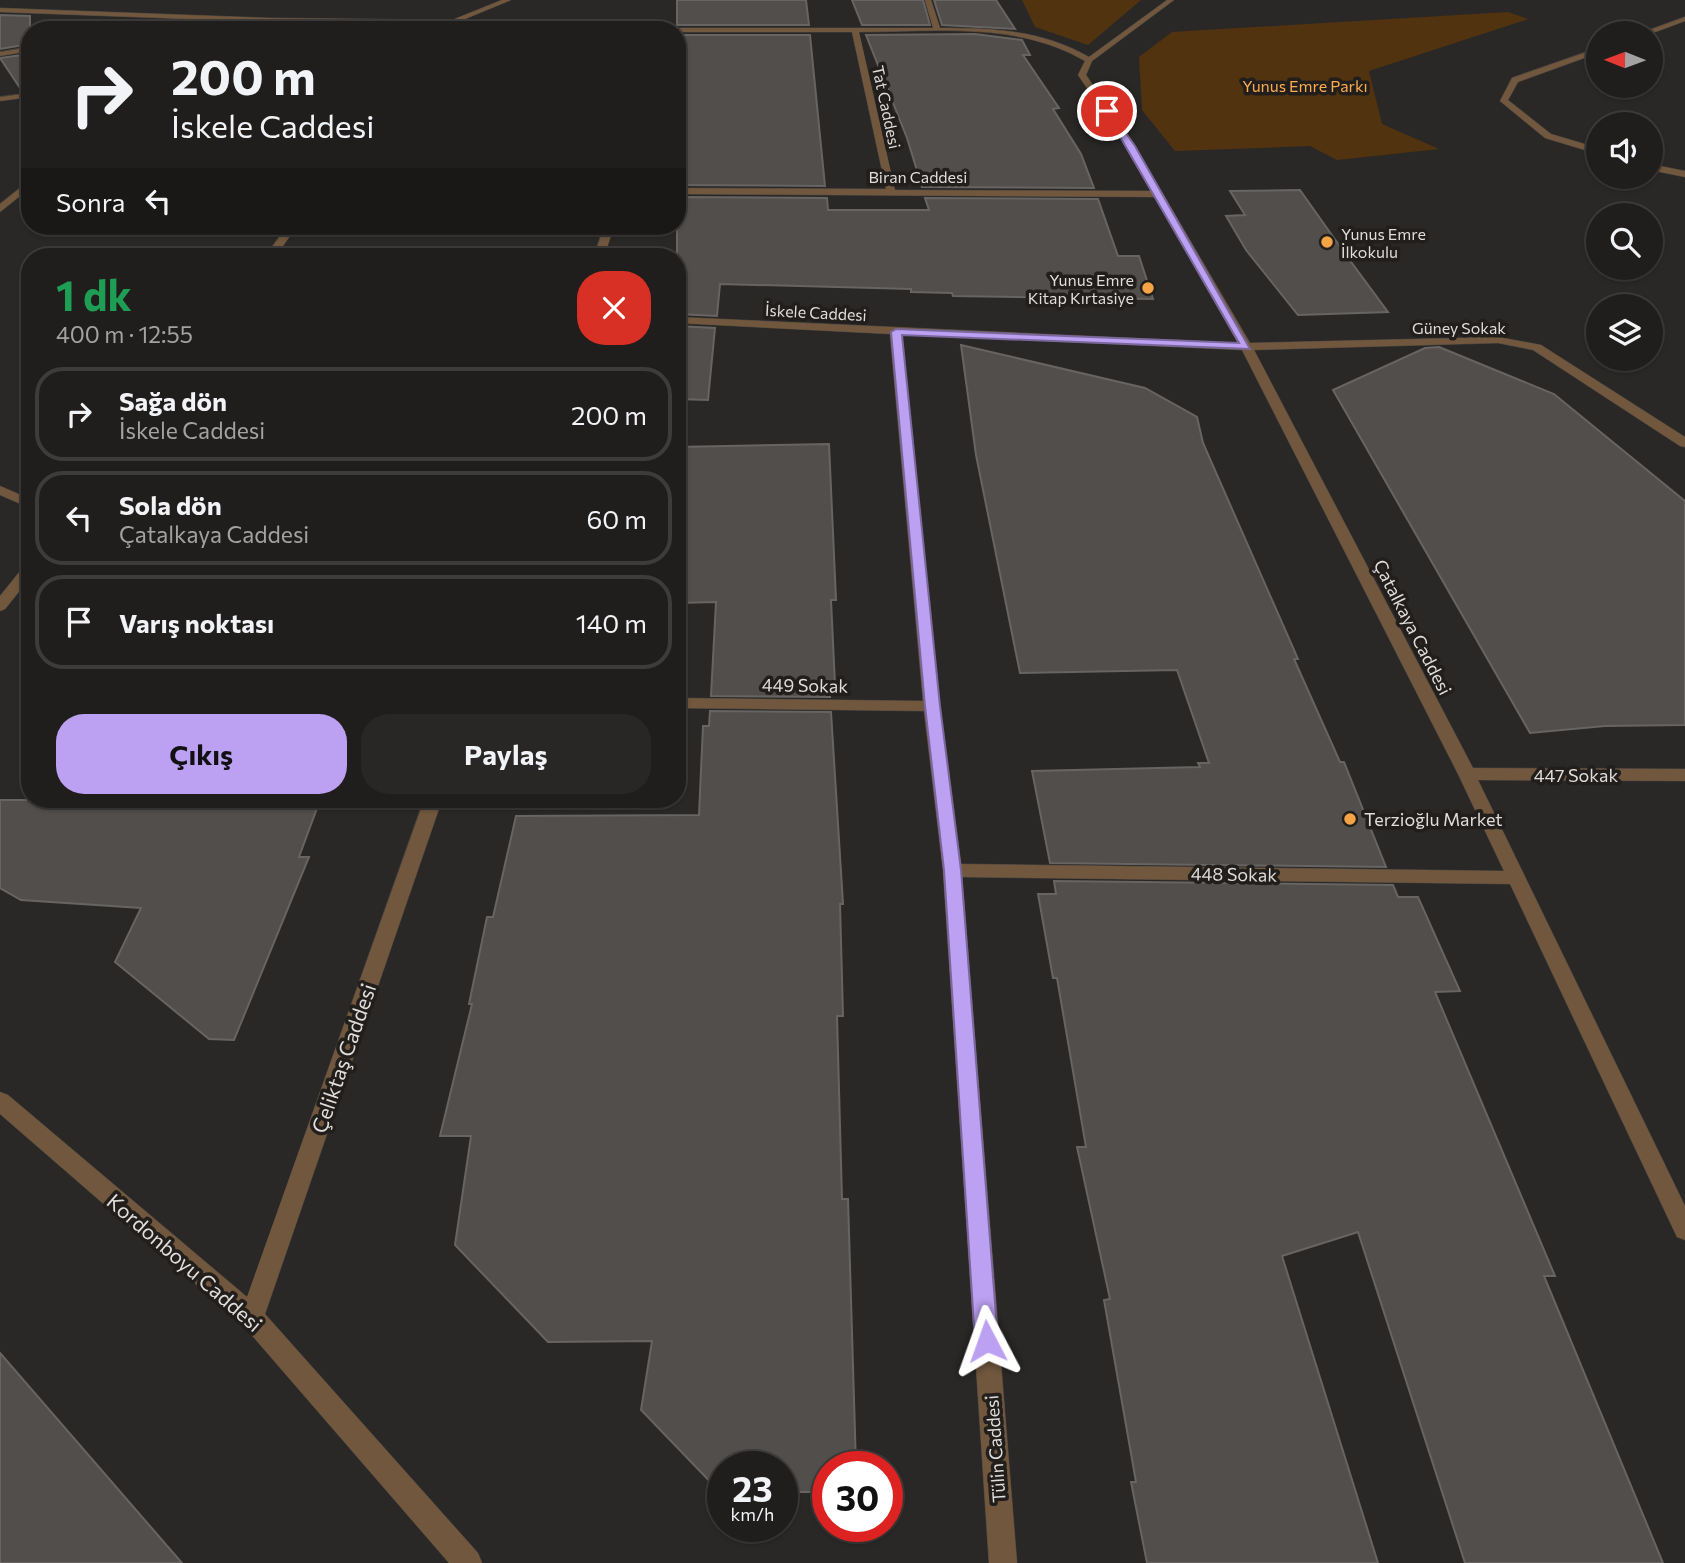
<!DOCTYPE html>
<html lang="tr">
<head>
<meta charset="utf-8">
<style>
  body { margin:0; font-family:Commissioner,sans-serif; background:#282725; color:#f1f3f6; height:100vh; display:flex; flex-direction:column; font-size:26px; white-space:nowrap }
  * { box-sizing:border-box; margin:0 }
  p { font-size:23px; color:#a2a2a3 }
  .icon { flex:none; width:38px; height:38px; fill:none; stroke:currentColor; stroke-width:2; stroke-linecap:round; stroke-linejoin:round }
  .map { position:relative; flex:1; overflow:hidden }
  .side { position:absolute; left:21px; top:248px; width:665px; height:560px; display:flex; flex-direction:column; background:#201e1c; border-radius:28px; box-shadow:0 2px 5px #0004,0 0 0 2px #3d3c3b }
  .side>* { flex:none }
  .top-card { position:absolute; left:21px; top:21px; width:665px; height:214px; border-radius:28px; box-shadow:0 2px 5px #0004,0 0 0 2px #3d3c3b; background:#201e1c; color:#f1f3f6; overflow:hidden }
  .needle { width:46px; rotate:271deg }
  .controls { position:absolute; left:1586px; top:21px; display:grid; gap:14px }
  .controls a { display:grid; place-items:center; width:77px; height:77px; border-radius:50%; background:#201e1c; box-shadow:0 2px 5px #0004,0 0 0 2px #3d3c3b; font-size:35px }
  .speed { position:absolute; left:707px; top:1451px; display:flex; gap:14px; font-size:35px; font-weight:700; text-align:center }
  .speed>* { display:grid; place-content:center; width:91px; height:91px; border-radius:50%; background:#201e1c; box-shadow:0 2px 5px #0004,0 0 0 2px #3d3c3b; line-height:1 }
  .speed small { font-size:18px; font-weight:400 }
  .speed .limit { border:10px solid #d22; background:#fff; color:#111 }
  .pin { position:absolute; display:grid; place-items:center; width:60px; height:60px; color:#fff; margin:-30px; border:4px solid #fff; border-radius:50%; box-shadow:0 2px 7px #0007 }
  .me { position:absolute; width:77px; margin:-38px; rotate:356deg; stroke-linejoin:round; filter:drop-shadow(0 0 5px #0008) }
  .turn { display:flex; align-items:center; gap:24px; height:147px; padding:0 35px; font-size:32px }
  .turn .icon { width:91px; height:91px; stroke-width:2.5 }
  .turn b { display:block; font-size:49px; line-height:60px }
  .then { display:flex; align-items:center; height:66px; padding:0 35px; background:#0003; gap:14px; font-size:26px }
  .round { display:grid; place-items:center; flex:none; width:74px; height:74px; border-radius:28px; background:#282725 }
  .overview { display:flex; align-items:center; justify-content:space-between; height:119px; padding:0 35px }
  h1 { font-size:42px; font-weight:700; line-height:52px; color:#1e9e55 }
  .button { display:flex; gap:14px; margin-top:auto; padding:14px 35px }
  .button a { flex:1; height:80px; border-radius:28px; background:#bca0f2; color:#111; font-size:28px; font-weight:700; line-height:80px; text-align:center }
  .button a+a { background:#282725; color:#f1f3f6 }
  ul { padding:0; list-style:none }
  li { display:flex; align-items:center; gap:21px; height:94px; margin:0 14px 10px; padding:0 21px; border:4px solid #3d3c3b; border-radius:28px }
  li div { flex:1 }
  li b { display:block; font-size:26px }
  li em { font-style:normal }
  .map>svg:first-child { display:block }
  .green { fill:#513310 }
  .building { fill:#514e4c; stroke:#676462; stroke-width:2 }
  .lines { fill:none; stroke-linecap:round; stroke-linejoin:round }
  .street-casing { stroke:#474543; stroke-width:1 }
  .street { fill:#70573d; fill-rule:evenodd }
  .route { fill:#bca0f2; stroke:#7a689d; stroke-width:2 }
  .poi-dot { fill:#f4a345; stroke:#211e1c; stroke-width:2.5 }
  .labels { text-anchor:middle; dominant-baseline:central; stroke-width:7; stroke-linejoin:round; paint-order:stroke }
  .far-park-label { font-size:16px; fill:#feac4f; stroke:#211e1c }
  .far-street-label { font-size:16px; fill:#dfdedc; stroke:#211e1c }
  .far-poi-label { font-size:16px; fill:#dfdedc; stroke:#211e1c; text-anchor:start }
  .street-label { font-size:18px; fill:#dfdedc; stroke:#211e1c }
  .poi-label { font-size:18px; fill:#dfdedc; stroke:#211e1c; text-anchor:start }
  .near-street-label { font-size:21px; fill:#dfdedc; stroke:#211e1c }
</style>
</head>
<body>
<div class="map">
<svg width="1685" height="1563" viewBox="0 0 1685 1563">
  <rect width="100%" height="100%" fill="#2a2826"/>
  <g class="green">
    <path d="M1022 0H1141L1088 45 1035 27Z"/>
    <path d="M1508 12 1528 19 1369 71 1382 124 1439 149 1337 160 1310 146 1175 151 1142 110 1139 57 1172 32Z"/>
  </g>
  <g class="building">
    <path d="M677 0H806L809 25H677Z"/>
    <path d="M852 0H923L930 25H862Z"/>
    <path d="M934 0H996L1015 29 942 25Z"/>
    <path d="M0 15 30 16V44L0 49Z"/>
    <path d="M975 34 1022 40 1030 55H1023L1059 108 1053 109 1081 154 1094 188 922 187 907 138 866 35Z"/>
    <path d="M677 35H810L825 186 677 185Z"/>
    <path d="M30 54V90L22 91 0 58Z"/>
    <path d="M1300 190 1346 255 1388 312 1298 315 1246 250 1226 216 1245 215 1230 191Z"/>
    <path d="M677 197 827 198 828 210H929L925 198 1098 199 1118 256H1139L1153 299 953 296 952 293 911 292V289L720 284 717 316 677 314Z"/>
    <path d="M677 326 715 328 708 400 677 399Z"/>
    <path d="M961 345 1145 388 1197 417 1203 443 1298 659H1294L1340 762H1344L1386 867 1050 863 1032 771 1200 767 1198 763H1209L1177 670 1020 673 976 455Z"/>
    <path d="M1439 347 1554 394 1685 501V725L1605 726 1530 733 1333 390 1425 348Z"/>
    <path d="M829 444 836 600H831L835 685H830V697L711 696 716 602 677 603V447Z"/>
    <path d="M710 711 831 712 843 904H840L843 1016H837L842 1199H848L856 1466H828V1492H782V1466H723L720 1492 641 1410 652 1341 548 1342 455 1245 471 1136H440L472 1004H469L487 917H493L516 816 699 815 703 726H709Z"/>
    <path d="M0 800H320L299 857H309L234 1040 209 1039 115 962 141 908 21 900 0 888Z"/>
    <path d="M1054 881 1393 885 1398 897H1418L1460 991 1435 992 1555 1276H1544L1663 1563H1465L1358 1232 1282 1256 1378 1563H1147L1131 1482H1136L1104 1300 1110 1299 1077 1147H1086L1057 978H1053L1038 894H1056Z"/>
    <path d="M0 1353 182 1563H0Z"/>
  </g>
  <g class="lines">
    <defs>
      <g id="street">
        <path d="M502 0H511L443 28 439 26 441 24 270 22 0 12V8L270 18 452 20Z"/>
        <path d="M925 0H931L940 28C993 28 1042 30 1089 57L1167 0H1174L1092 61 1086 75 1135 146 1250 343 1498 337 1541 345 1685 437V447L1680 446 1533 350 1498 343 1254 350 1473 768 1685 769V781L1478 780 1685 1206V1240L1677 1237 1510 884 962 877 1017 1563H989L943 870 924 711 677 708V698L923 701 890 334 677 323V317L1238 343 1155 197 677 194V188L886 189 852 32H677L674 28H933ZM859 32C935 32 1017 21 1085 61L1078 75 1127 146 1152 191 895 190ZM902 334 1242 350 1458 774 1504 871 961 864 940 706Z"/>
        <path d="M1685 17V21L1650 34 1641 33Z"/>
        <path d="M30 47V51L0 56V52Z"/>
        <path d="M1598 48V53L1518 82 1508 100 1551 134 1598 148V154L1545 138 1500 101 1512 78Z"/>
        <path d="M30 93V97L0 101V97Z"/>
        <path d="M1650 164 1685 171V177L1650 170Z"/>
        <path d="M30 180V188L0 212V204Z"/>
        <path d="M287 226H297L275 257H265Z"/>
        <path d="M604 226H614L604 257H594Z"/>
        <path d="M0 486 30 499V508L0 495Z"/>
        <path d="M30 564V578L5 609 0 611V596L25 565Z"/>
        <path d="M424 800H442L265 1314 478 1553 482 1563H449L243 1325 0 1114V1092L8 1095 247 1297Z"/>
      </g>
    </defs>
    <use href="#street" class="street-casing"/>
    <use href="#street" class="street"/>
  </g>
  <path class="route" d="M1104 109H1109L1135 146 1250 349 902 335 940 706 961 870 998 1341 995 1349 987 1352 979 1349 975 1341 944 870 925 706 891 332 896 329 1239 343Z"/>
  <g class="poi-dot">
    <circle cx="1327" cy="242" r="7"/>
    <circle cx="1148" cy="288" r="7"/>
    <circle cx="1350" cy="819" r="7"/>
  </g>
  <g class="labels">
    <g class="far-park-label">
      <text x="1305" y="85">Yunus Emre Parkı</text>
    </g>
    <g class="far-street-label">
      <text transform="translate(887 107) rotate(78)">Tat Caddesi</text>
      <text x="918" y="176">Biran Caddesi</text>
      <text transform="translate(816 312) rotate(3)">İskele Caddesi</text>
      <text x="1459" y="327">Güney Sokak</text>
    </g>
    <g class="far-poi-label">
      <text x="1341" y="233">Yunus Emre<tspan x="1341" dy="18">İlkokulu</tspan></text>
      <text x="1134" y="279" text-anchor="end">Yunus Emre<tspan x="1134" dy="18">Kitap Kırtasiye</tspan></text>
    </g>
    <g class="street-label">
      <text transform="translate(1413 627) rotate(63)">Çatalkaya Caddesi</text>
      <text transform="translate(805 685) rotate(1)">449 Sokak</text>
      <text x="1576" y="775">447 Sokak</text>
      <text transform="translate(1234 874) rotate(1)">448 Sokak</text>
      <text transform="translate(995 1449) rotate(-94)">Tülin Caddesi</text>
    </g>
    <g class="poi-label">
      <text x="1364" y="819">Terzioğlu Market</text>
    </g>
    <g class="near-street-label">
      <text transform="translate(343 1058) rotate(-71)">Çeliktaş Caddesi</text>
      <text transform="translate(185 1262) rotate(41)">Kordonboyu Caddesi</text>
    </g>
  </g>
</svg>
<div class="controls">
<a><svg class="needle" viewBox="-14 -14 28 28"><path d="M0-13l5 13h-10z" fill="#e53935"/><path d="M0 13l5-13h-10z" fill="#a2a2a3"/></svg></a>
<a><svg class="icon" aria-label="sound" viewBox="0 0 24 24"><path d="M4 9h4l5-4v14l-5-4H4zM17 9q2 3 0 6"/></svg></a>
<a><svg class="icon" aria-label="search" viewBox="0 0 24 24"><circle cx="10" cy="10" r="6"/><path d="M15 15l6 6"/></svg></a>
<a><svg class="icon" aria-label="layers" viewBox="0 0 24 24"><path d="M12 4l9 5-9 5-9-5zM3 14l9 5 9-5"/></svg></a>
</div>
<div class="speed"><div>23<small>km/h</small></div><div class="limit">30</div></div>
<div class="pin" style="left:1107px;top:111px;background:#d93025"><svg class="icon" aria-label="arrive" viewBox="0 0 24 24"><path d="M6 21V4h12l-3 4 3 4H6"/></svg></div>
<svg class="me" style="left:987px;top:1341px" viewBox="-20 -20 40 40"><path d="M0-17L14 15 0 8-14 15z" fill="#bca0f2" stroke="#fff" stroke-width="4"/></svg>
<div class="top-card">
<div class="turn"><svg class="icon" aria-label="right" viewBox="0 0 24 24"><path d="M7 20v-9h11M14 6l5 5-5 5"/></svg><div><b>200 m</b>İskele Caddesi</div></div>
<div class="then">Sonra<svg class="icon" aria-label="left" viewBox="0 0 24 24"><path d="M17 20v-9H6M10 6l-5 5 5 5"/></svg></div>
</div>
<section class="side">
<div class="overview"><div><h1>1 dk</h1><p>400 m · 12:55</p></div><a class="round" style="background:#d93025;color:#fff"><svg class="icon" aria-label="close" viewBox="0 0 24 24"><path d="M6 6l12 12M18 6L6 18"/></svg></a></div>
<ul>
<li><svg class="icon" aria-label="right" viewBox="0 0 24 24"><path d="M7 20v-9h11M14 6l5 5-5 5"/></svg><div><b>Sağa dön</b><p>İskele Caddesi</p></div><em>200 m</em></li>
<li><svg class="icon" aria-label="left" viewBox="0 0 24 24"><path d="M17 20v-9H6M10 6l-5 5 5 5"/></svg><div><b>Sola dön</b><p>Çatalkaya Caddesi</p></div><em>60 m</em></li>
<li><svg class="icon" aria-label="arrive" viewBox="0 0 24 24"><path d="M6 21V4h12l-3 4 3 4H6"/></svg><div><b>Varış noktası</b></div><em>140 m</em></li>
</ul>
<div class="button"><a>Çıkış</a><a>Paylaş</a></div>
</section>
</div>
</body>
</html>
